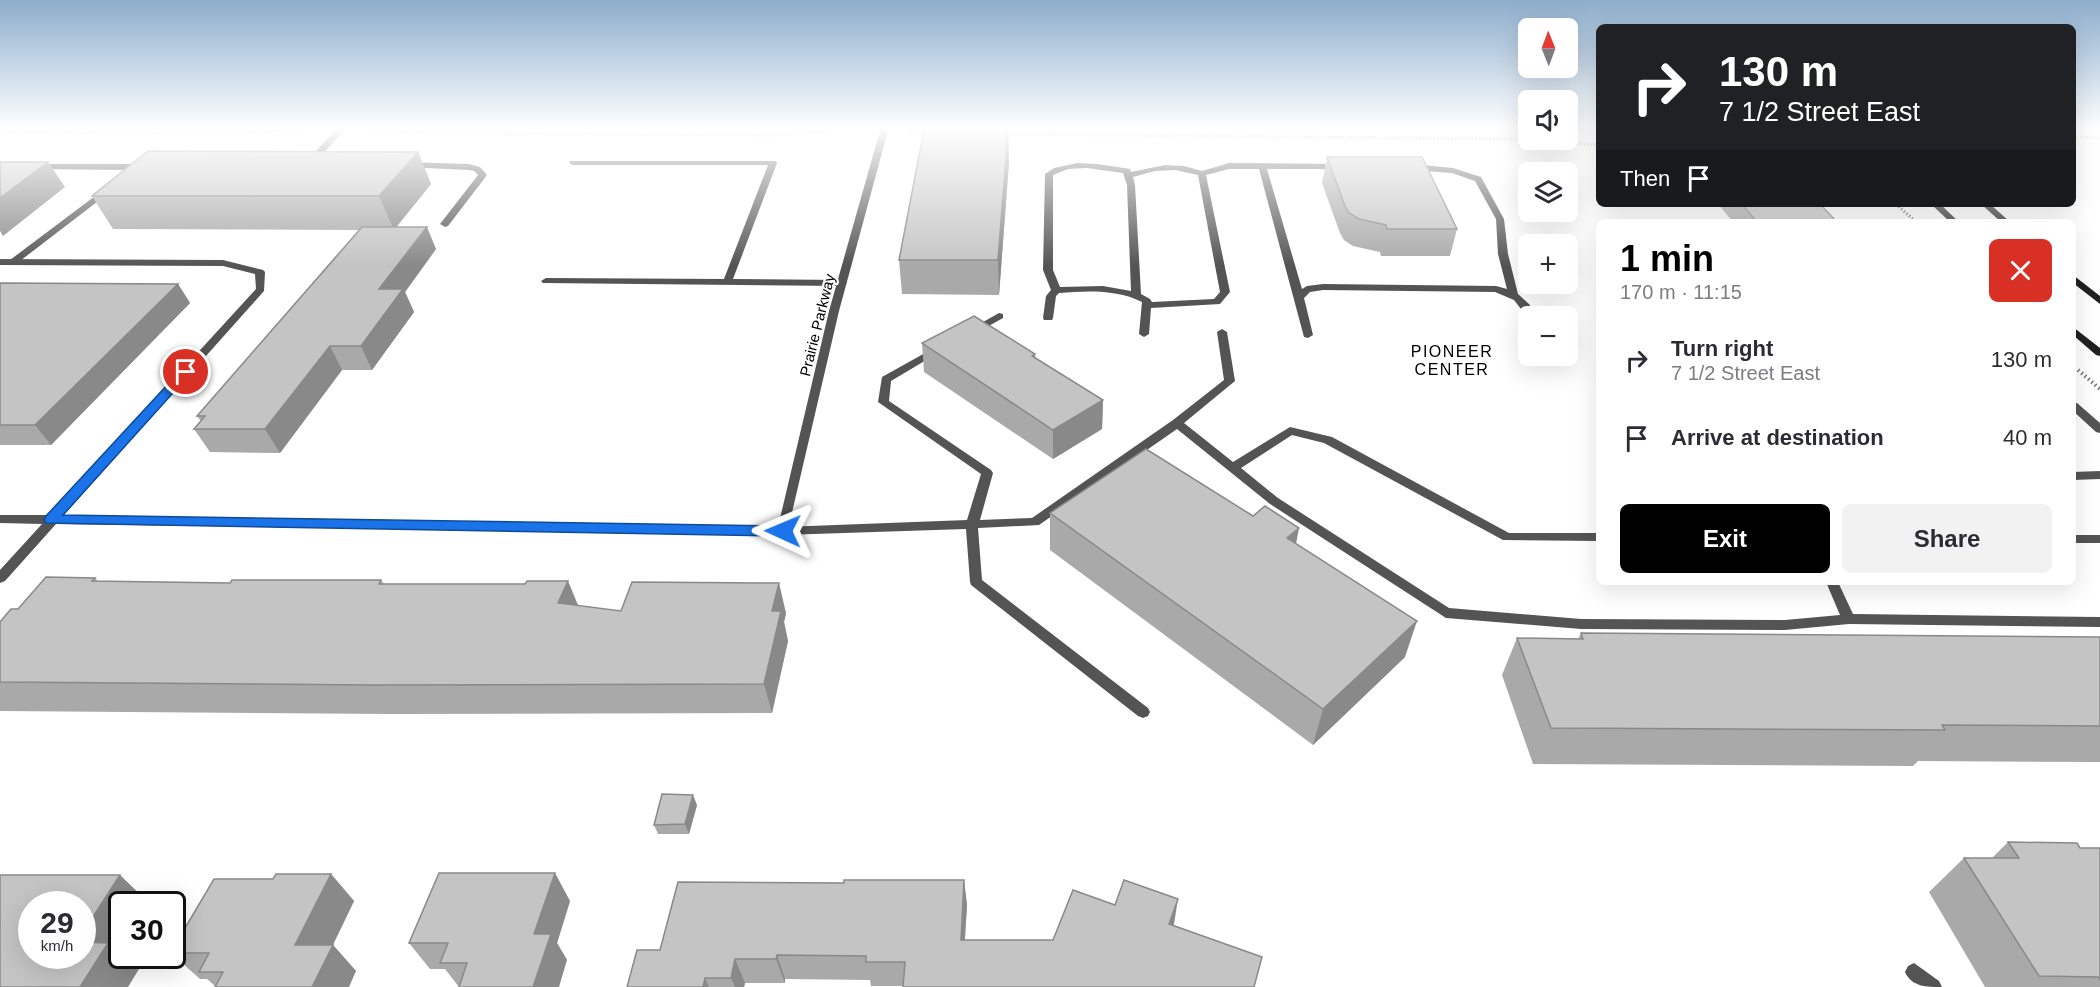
<!DOCTYPE html>
<html lang="en">
<head>
<meta charset="utf-8">
<style>
  body { margin:0; font-family:Arial,sans-serif; background:#f2f2f3; color:#2b2b33; height:100vh; display:flex; flex-direction:column; font-size:22px; white-space:nowrap }
  * { box-sizing:border-box; margin:0 }
  p { font-size:20px; color:#7c7c81 }
  .icon { flex:none; width:33px; height:33px; fill:none; stroke:currentColor; stroke-width:2; stroke-linecap:round; stroke-linejoin:round }
  .map { position:relative; flex:1; overflow:hidden }
  .panel { position:absolute; left:1596px; top:219px; width:480px; height:366px; display:flex; flex-direction:column; background:#fff; border-radius:9px; box-shadow:0 6px 24px #0002 }
  .panel>* { flex:none }
  .guide { position:absolute; left:1596px; top:24px; width:480px; height:183px; border-radius:9px; box-shadow:0 6px 24px #0002; background:#202124; color:#fff; overflow:hidden }
  .needle { width:39px; rotate:359deg }
  .controls { position:absolute; left:1518px; top:18px; display:grid; gap:12px }
  .controls a { display:grid; place-items:center; width:60px; height:60px; border-radius:9px; background:#fff; box-shadow:0 6px 24px #0002; font-size:30px }
  .speed { position:absolute; left:18px; top:891px; display:flex; gap:12px; font-size:30px; font-weight:700; text-align:center }
  .speed>* { display:grid; place-content:center; width:78px; height:78px; border-radius:50%; background:#fff; box-shadow:0 6px 24px #0002; line-height:1 }
  .speed small { font-size:15px; font-weight:400 }
  .speed .limit { border:3px solid #111; border-radius:9px; background:#fff; color:#111 }
  .pin { position:absolute; display:grid; place-items:center; width:51px; height:51px; color:#fff; margin:-26px; border:3px solid #fff; border-radius:50%; box-shadow:0 2px 6px #0007 }
  .me { position:absolute; width:66px; margin:-33px; rotate:271deg; stroke-linejoin:round; filter:drop-shadow(0 0 4px #0008) }
  .turn { display:flex; align-items:center; gap:21px; height:126px; padding:0 24px; font-size:27px }
  .turn .icon { width:78px; height:78px; stroke-width:2.5 }
  .turn b { display:block; font-size:42px; line-height:51px }
  .then { display:flex; align-items:center; height:57px; padding:0 24px; background:#0003; gap:12px; font-size:22px }
  .round { display:grid; place-items:center; flex:none; width:63px; height:63px; border-radius:9px; background:#f2f2f3 }
  .head { display:flex; align-items:center; justify-content:space-between; height:102px; padding:0 24px }
  h1 { font-size:36px; font-weight:600; line-height:45px; color:#000 }
  .cta { display:flex; gap:12px; margin-top:auto; padding:12px 24px }
  .cta a { flex:1; height:69px; border-radius:9px; background:#000; color:#fff; font-size:24px; font-weight:600; line-height:69px; text-align:center }
  .cta a+a { background:#f2f2f3; color:#2b2b33 }
  ul { padding:0; list-style:none }
  li { display:flex; align-items:center; gap:18px; height:78px; padding:0 24px }
  li div { flex:1 }
  li b { display:block; font-size:22px }
  li em { font-style:normal }
  .map>svg:first-child { display:block }
  .lines { fill:none; stroke-linecap:round; stroke-linejoin:round }
  .path-far1 { stroke:#767676; stroke-width:3; stroke-dasharray:1.5 2; stroke-linecap:butt }
  .path { stroke:#767676; stroke-width:4; stroke-dasharray:1.5 3; stroke-linecap:butt }
  .service { fill:#545454; fill-rule:evenodd }
  .minor { fill:#545454; fill-rule:evenodd }
  .secondary { fill:#212121; fill-rule:evenodd }
  .wall { fill:#a9a9a9 }
  .shaded-wall { fill:#898989 }
  .building { fill:#c4c4c4; stroke:#898989; stroke-width:1.5 }
  .route { fill:#1a73e8; stroke:#114b97; stroke-width:1.5 }
  .labels { text-anchor:middle; dominant-baseline:central; stroke-width:4.5; stroke-linejoin:round; paint-order:stroke }
  .street-label { font-size:15px; fill:#000; stroke:#fff }
  .neighbourhood-label { font-size:16px; letter-spacing:1.5px; fill:#000; stroke:#fff }
</style>
</head>
<body>
<div class="map">
<svg width="2100" height="987" viewBox="0 0 2100 987">
  <rect width="100%" height="100%" fill="#fff"/>
  <g class="lines">
    <g class="path-far1">
      <path d="M364 129 438 133 775 135 834 130"/>
      <path d="M0 132 233 133 309 129"/>
      <path d="M910 132H927"/>
      <path d="M1003 134 1516 139 1599 145"/>
      <path d="M2073 137 2100 138"/>
      <path d="M1896 204 1916 222"/>
    </g>
    <path class="path" d="M2078 370 2100 389"/>
    <g class="service">
      <path d="M338 127H347L313 165H307V161Z"/>
      <path d="M570 161H776L777 163 733 279 842 280 847 283 842 286 543 283 541 281 546 278 724 279 768 165H573L569 163Z"/>
      <path d="M407 162 469 164 480 167 487 175 448 226 445 227 440 224 478 175 474 171 469 170 404 167V163Z"/>
      <path d="M1077 163 1098 164 1130 169 1131 172 1165 165 1184 166 1202 171 1229 163 1344 164V168L1341 169H1267L1302 289 1307 286 1323 284 1496 286 1507 289 1498 254 1496 219 1475 181 1452 173 1412 170 1408 167 1412 164 1453 168 1481 177 1504 219 1508 254 1518 294 1529 304 1537 316H1528V318L1514 300 1495 292 1323 290 1310 292 1304 298 1313 335 1308 338 1304 337 1259 169H1229L1206 175 1230 292 1220 304 1151 308 1149 334 1144 337 1139 334 1142 302C1116 289 1087 291 1059 293L1056 296 1053 318 1052 320H1044L1043 318 1046 296 1051 290 1043 270 1045 174 1054 168ZM1087 168 1123 173 1127 185 1131 291 1103 286 1060 287 1053 270V175L1068 169ZM1175 170 1198 175 1220 292 1214 299 1152 302 1150 299 1141 294 1135 185 1133 177 1155 171Z"/>
      <path d="M37 164H136L140 167 131 175 127 172 129 170 34 169 33 167Z"/>
      <path d="M107 187 110 188V192L16 264H10V260Z"/>
      <path d="M999 313 1003 314V318L978 332 974 333 969 330Z"/>
      <path d="M1222 329 1227 332 1235 381 1184 423 1233 462 1290 427 1332 437 1509 533H1599V541L1503 540 1324 443 1292 435 1241 468 1278 498 1449 608 1581 619 1785 620 1840 615 1826 582H1838L1853 614 2100 617V627L1849 624 1785 630 1581 629 1446 618 1270 504 1177 429 1039 525 978 528 982 580 1148 708 1150 712 1148 716 1143 718 1138 716 971 585 970 582 966 529 783 535 777 531 783 527 967 520 981 474 878 402 882 377 934 348 938 347 943 350 891 381 889 401 991 470 993 473 980 520 1032 518 1173 420 1224 380 1217 332Z"/>
      <path d="M2073 402 2077 403 2100 423V433L2096 432 2073 411Z"/>
      <path d="M2100 471V479L2073 480V472Z"/>
      <rect x="2073" y="535" width="27" height="8"/>
      <path d="M1914 963 1939 981 1942 987C1926 987 1912 987 1905 972L1908 966Z"/>
    </g>
    <path class="minor" d="M881 127H889L839 311 787 534 56 524 5 581 0 583V570L42 524 0 523V515H49L256 289 255 274 223 266 0 265V259L223 260 263 270 265 272 264 291 63 516 778 527 829 311Z"/>
    <g class="secondary">
      <path d="M1931 204H1940L1959 222H1950Z"/>
      <path d="M1981 204H1990L2010 222H2001Z"/>
      <path d="M2073 275 2100 296V304L2073 283Z"/>
      <path d="M2073 327 2100 348V356L2096 355 2073 335Z"/>
    </g>
  </g>
  <g class="wall">
    <path d="M418 152 431 184 396 227 436 249 405 292 414 312 372 370H342L280 453 210 452 194 429 201 421 197 416 361 230 113 229 92 196Z"/>
    <path d="M1327 157 1457 229 1450 256H1381L1380 252 1353 246 1344 240 1340 233 1322 183Z"/>
    <path d="M1009 162 999 295 902 294 899 260Z"/>
    <path d="M1718 204H1820L1837 222H1733Z"/>
    <path d="M0 283 178 284 190 303 51 445H0Z"/>
    <path d="M922 343 1035 354 1036 358 1103 400 1102 429 1053 459 924 372Z"/>
    <path d="M1050 513 1296 544 1405 657 1313 745 1050 550Z"/>
    <path d="M95 578 98 581 230 583 381 580 384 584 621 611 786 613 784 622 788 641 772 713 392 714 0 711V622L18 609Z"/>
    <path d="M1581 633 2100 637V762L1918 761 1913 766 1533 764 1502 675 1517 638 1578 639Z"/>
    <path d="M697 805 689 834H658L654 825Z"/>
    <path d="M2008 842 2080 848H2100V987H1985L1929 892 1964 858H1992Z"/>
    <path d="M331 874 354 901 333 945 356 971 215 986 207 979H200L172 954V950L273 879Z"/>
    <path d="M964 880 967 905 965 940H1053L1115 905 1174 924 903 986H871L870 980 785 979V983H745L744 987H627L660 950 844 883Z"/>
    <path d="M570 901 557 943 567 960 459 987 445 969H430L409 943Z"/>
  </g>
  <g class="shaded-wall">
    <path d="M1008 130 1009 162 999 295 998 260Z"/>
    <path d="M418 152 431 184 394 230 379 196Z"/>
    <path d="M48 162 65 187 3 236 0 231V198Z"/>
    <path d="M427 227 436 249 405 292 414 312 372 370 361 346 379 289Z"/>
    <path d="M178 284 190 303 51 445 35 425Z"/>
    <path d="M330 346 342 370 280 453 265 429Z"/>
    <path d="M1103 400 1102 429 1053 459V430Z"/>
    <path d="M1299 528 1292 565 1287 538Z"/>
    <path d="M568 581 580 610 558 603Z"/>
    <path d="M779 583 786 613 784 622 788 641 772 713 764 684 772 611Z"/>
    <path d="M1417 621 1405 657 1313 745 1323 709Z"/>
    <path d="M693 795 697 805 689 834 685 824Z"/>
    <path d="M555 873 570 901 557 943 567 960 559 987H533L534 934Z"/>
    <path d="M331 874 354 901 325 961 333 945 356 971 349 987H312L295 945Z"/>
    <path d="M120 875 149 903 148 904H122V948L119 952 122 954V956H123L139 969 128 987H80L82 934Z"/>
    <path d="M964 880 967 905 963 964 961 940Z"/>
    <path d="M1178 899 1174 924 1165 949 1169 924Z"/>
    <path d="M777 955 785 979V983L776 959Z"/>
    <path d="M735 959 745 983 744 987H735L731 978Z"/>
    <path d="M705 978 709 987H703Z"/>
  </g>
  <g class="building">
    <path d="M924 130H1008L998 260H899Z"/>
    <path d="M148 151 418 152 379 196H92Z"/>
    <path d="M1327 157H1422L1457 229H1387L1386 225 1359 219 1349 213 1345 206Z"/>
    <path d="M0 162H48L0 198Z"/>
    <path d="M1742 204H1820L1837 222H1757Z"/>
    <path d="M362 227H427L379 289H403L361 346H330L265 429H194L205 416H197Z"/>
    <path d="M0 283 178 284 35 425H0Z"/>
    <path d="M974 316 1035 354 1032 356 1103 400 1053 430 922 343Z"/>
    <path d="M1146 449 1253 516 1265 506 1299 528 1287 538 1417 621 1323 709 1050 513Z"/>
    <path d="M46 577 95 578 92 581 230 583 232 580H381L379 584H525L527 581H568L558 603 621 611 632 582 779 583 772 611H781L764 684 373 685 0 682V622L11 609H18Z"/>
    <path d="M1581 633 2100 637V726L1942 725 1945 730 1551 728 1517 638 1583 639Z"/>
    <path d="M662 794 693 795 685 824 654 825Z"/>
    <path d="M2008 842 2077 843 2080 848H2100V980L2098 977 2039 976 1964 858H2019Z"/>
    <path d="M439 873H555L534 934H551L533 987H459L467 963H440L448 943H409Z"/>
    <path d="M276 874H331L295 945H333L312 987H215L223 972H199L209 953H172V950L214 879H273Z"/>
    <path d="M0 875H120L82 934V904H32V956H82V942L108 943 80 987H0Z"/>
    <path d="M844 880H964L961 940H1053L1073 890 1115 905 1124 880 1178 899 1169 924 1262 957 1254 987H903L905 962H866V956L777 955 776 959H735L731 978H705L703 987H627L637 950H660L678 882 844 883Z"/>
  </g>
  <linearGradient id="sky" x2="0" y2="1"><stop stop-color="#8cadcc"/><stop offset="0.48" stop-color="#fff"/><stop offset="1" stop-color="#fff" stop-opacity="0"/></linearGradient>
  <rect width="2100" height="266" fill="url(#sky)"/>
  <path class="route" d="M186 368 192 372 190 374 63 515 783 526 790 531 783 536 46 523 44 520 46 516 182 369Z"/>
  <g class="labels">
    <g class="street-label">
      <text transform="translate(817 325) rotate(-76)">Prairie Parkway</text>
    </g>
    <g class="neighbourhood-label">
      <text x="1452" y="351">PIONEER<tspan x="1452" dy="18">CENTER</tspan></text>
    </g>
  </g>
</svg>
<div class="controls">
<a><svg class="needle" viewBox="-14 -14 28 28"><path d="M0-13l5 13h-10z" fill="#e53935"/><path d="M0 13l5-13h-10z" fill="#7c7c81"/></svg></a>
<a><svg class="icon" aria-label="sound" viewBox="0 0 24 24"><path d="M4 9h4l5-4v14l-5-4H4zM17 9q2 3 0 6"/></svg></a>
<a><svg class="icon" aria-label="layers" viewBox="0 0 24 24"><path d="M12 4l9 5-9 5-9-5zM3 14l9 5 9-5"/></svg></a>
<a>+</a>
<a>−</a>
</div>
<div class="speed"><div>29<small>km/h</small></div><div class="limit">30</div></div>
<div class="pin" style="left:186px;top:372px;background:#d93025"><svg class="icon" aria-label="arrive" viewBox="0 0 24 24"><path d="M6 21V4h12l-3 4 3 4H6"/></svg></div>
<svg class="me" style="left:783px;top:531px" viewBox="-20 -20 40 40"><path d="M0-17L14 15 0 8-14 15z" fill="#1a73e8" stroke="#fff" stroke-width="4"/></svg>
<div class="guide">
<div class="turn"><svg class="icon" aria-label="right" viewBox="0 0 24 24"><path d="M7 20v-9h11M14 6l5 5-5 5"/></svg><div><b>130 m</b>7 1/2 Street East</div></div>
<div class="then">Then<svg class="icon" aria-label="arrive" viewBox="0 0 24 24"><path d="M6 21V4h12l-3 4 3 4H6"/></svg></div>
</div>
<section class="panel">
<div class="head"><div><h1>1 min</h1><p>170 m · 11:15</p></div><a class="round" style="background:#d93025;color:#fff"><svg class="icon" aria-label="close" viewBox="0 0 24 24"><path d="M6 6l12 12M18 6L6 18"/></svg></a></div>
<ul>
<li><svg class="icon" aria-label="right" viewBox="0 0 24 24"><path d="M7 20v-9h11M14 6l5 5-5 5"/></svg><div><b>Turn right</b><p>7 1/2 Street East</p></div><em>130 m</em></li>
<li><svg class="icon" aria-label="arrive" viewBox="0 0 24 24"><path d="M6 21V4h12l-3 4 3 4H6"/></svg><div><b>Arrive at destination</b></div><em>40 m</em></li>
</ul>
<div class="cta"><a>Exit</a><a>Share</a></div>
</section>
</div>
</body>
</html>
